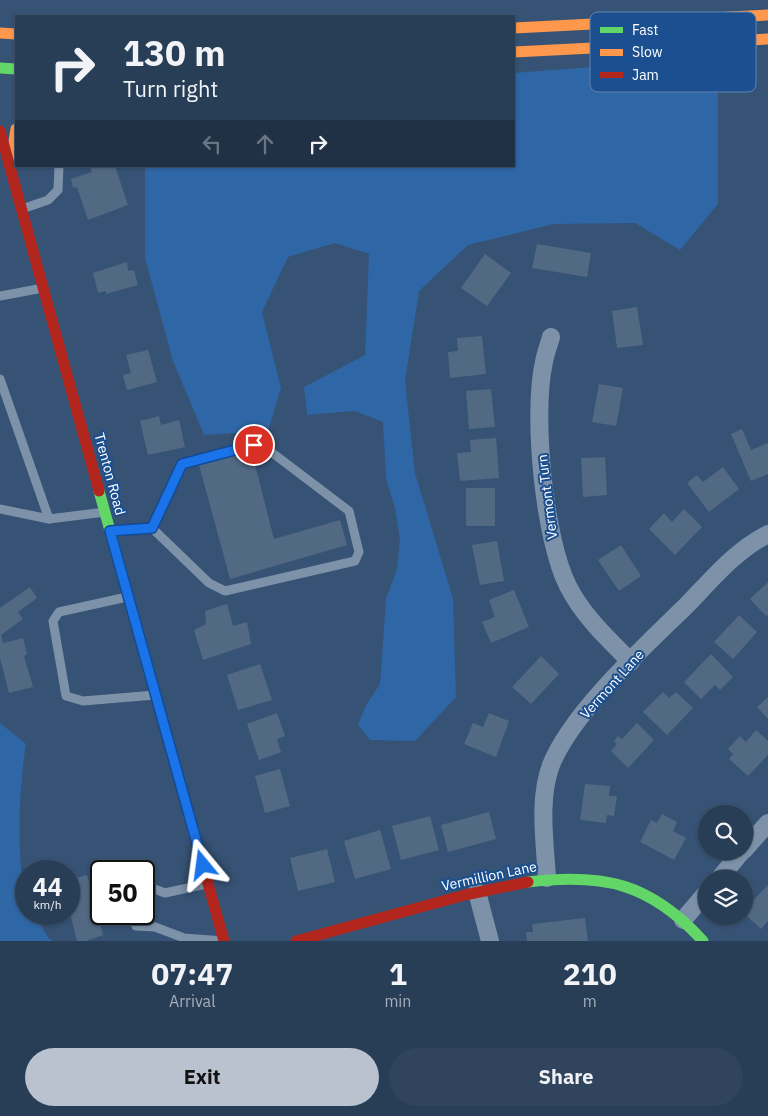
<!DOCTYPE html>
<html lang="en">
<head>
<meta charset="utf-8">
<style>
  body { margin:0; font-family:"IBM Plex Sans",sans-serif; background:#30455d; color:#f1f3f6; height:100vh; display:flex; flex-direction:column; font-size:19px; white-space:nowrap }
  * { box-sizing:border-box; margin:0 }
  p { font-size:16px; color:#a5aeba }
  .icon { flex:none; width:28px; height:28px; fill:none; stroke:currentColor; stroke-width:2; stroke-linecap:round; stroke-linejoin:round }
  .map { position:relative; height:941px; overflow:hidden }
  .sheet { display:flex; flex-direction:column; background:#283e57; flex:1 }
  .sheet>* { flex:none }
  .banner { position:absolute; left:15px; top:15px; width:500px; height:152px; border-radius:0px; box-shadow:0 1px 4px #0004,0 0 0 1px #44576d; background:#283e57; color:#f1f3f6; overflow:hidden }
  .buttons { position:absolute; left:698px; top:805px; display:grid; gap:10px }
  .buttons a { display:grid; place-items:center; width:55px; height:55px; border-radius:50%; background:#283e57; box-shadow:0 1px 4px #0004,0 0 0 1px #44576d; font-size:25px }
  .speed { position:absolute; left:15px; top:860px; display:flex; gap:10px; font-size:25px; font-weight:700; text-align:center }
  .speed>* { display:grid; place-content:center; width:65px; height:65px; border-radius:50%; background:#283e57; box-shadow:0 1px 4px #0004,0 0 0 1px #44576d; line-height:1 }
  .speed small { font-size:12px; font-weight:400 }
  .speed .limit { border:2px solid #111; border-radius:8px; background:#fff; color:#111 }
  .pin { position:absolute; display:grid; place-items:center; width:42px; height:42px; color:#fff; margin:-21px; border:2px solid #fff; border-radius:50%; box-shadow:0 1px 5px #0007 }
  .me { position:absolute; width:55px; margin:-28px; rotate:344deg; stroke-linejoin:round; filter:drop-shadow(0 0 4px #0008) }
  .turn { display:flex; align-items:center; gap:18px; height:105px; padding:0 25px; font-size:22px }
  .turn .icon { width:65px; height:65px; stroke-width:2.5 }
  .turn b { display:block; font-size:35px; line-height:42px }
  .lanes { display:flex; align-items:center; height:48px; padding:0 25px; background:#0003; justify-content:center; gap:25px; direction:ltr }
  .lanes .off { opacity:.35 }
  .eta { display:flex; justify-content:space-evenly; align-items:center; height:85px; text-align:center }
  .eta b { font-size:30px; font-weight:700; line-height:35px }
  .action { display:flex; gap:10px; margin-top:auto; padding:10px 25px }
  .action a { flex:1; height:58px; border-radius:30px; background:#b9c2ce; color:#111; font-size:20px; font-weight:700; line-height:58px; text-align:center }
  .action a+a { background:#30455d; color:#f1f3f6 }
  .map>svg:first-child { display:block }
  .green { fill:#2f66a5 }
  .building { fill:#526984 }
  .lines { fill:none; stroke-linecap:round; stroke-linejoin:round }
  .lane { stroke:#7d92a8; stroke-width:9 }
  .street { stroke:#7d92a8; stroke-width:18 }
  .fast { stroke:#63d668; stroke-width:11 }
  .slow { stroke:#ff974d; stroke-width:11 }
  .jam { stroke:#b3261e; stroke-width:11 }
  .route-casing { stroke:#114b97; stroke-width:12 }
  .route { stroke:#1a73e8; stroke-width:9 }
  .labels { text-anchor:middle; dominant-baseline:central; stroke-width:4; stroke-linejoin:round; paint-order:stroke }
  .street-label { font-size:14px; fill:#fff; stroke:#1b4f8f }
  .key { fill:#1b4f8f; stroke:#5f84b1; stroke-width:1 }
  .key-label { font-size:14px; fill:#fff }
</style>
</head>
<body>
<div class="map">
<svg width="768" height="941" viewBox="0 0 768 941">
  <rect width="100%" height="100%" fill="#365274"/>
  <g class="green">
    <path d="M718 57V204L680 250 635 223 554 224 468 245 419 291 405 381 415 473 453 599 456 697 415 741 370 740 358 725 366 705 380 684 386 599 397 569 400 540 395 508 386 479 383 422 355 411 307 415 304 387 365 355 369 254 335 243 288 257 262 312 281 388 268 431 204 435 173 361 145 258V166H514V73Z"/>
    <path d="M0 723 26 744C18 798 18 840 23 894L26 900V914H34L49 939 53 941H0Z"/>
  </g>
  <g class="building">
    <path d="M90 166H115L128 205 88 220 77 187 73 188 71 179 92 172Z"/>
    <path d="M537 244 591 253 587 277 532 268Z"/>
    <path d="M485 254 511 273 487 306 461 288Z"/>
    <path d="M127 262 128 271 134 270 138 285 106 294V291L98 293 93 273Z"/>
    <path d="M637 307 643 345 617 348 612 311Z"/>
    <path d="M482 336 486 374 450 378 448 352 458 351 457 338Z"/>
    <path d="M148 350 157 382 127 390 123 375 131 373 126 355Z"/>
    <path d="M599 384 623 388 616 426 592 422Z"/>
    <path d="M491 389 495 427 469 429 466 391Z"/>
    <path d="M159 416 161 425 179 420 185 447 148 455 140 421Z"/>
    <path d="M742 429 751 450 768 443V474L751 481 731 434Z"/>
    <path d="M496 438 499 478 460 481 457 453 471 452 470 440Z"/>
    <path d="M251 449 274 539 340 520 347 545 230 579 198 461Z"/>
    <path d="M605 457 607 495 583 497 581 458Z"/>
    <path d="M723 467 739 489 709 512 687 483 697 475 703 482Z"/>
    <rect x="466" y="488" width="29" height="38"/>
    <path d="M684 509 702 527 675 555 649 529 664 513 672 522Z"/>
    <path d="M497 541 504 581 480 585 472 545Z"/>
    <path d="M621 545 641 576 619 591 598 560Z"/>
    <path d="M768 582V615L766 616 750 599Z"/>
    <path d="M30 587 37 598 18 612 23 619 1 635 3 643 23 638 27 654 24 656 33 687 9 693 0 658V608Z"/>
    <path d="M514 590 529 627 491 643 482 622 495 617 489 600Z"/>
    <path d="M227 604 233 626 247 622 251 644 203 660 194 630 206 624 205 611Z"/>
    <path d="M739 615 757 632 733 659 714 642Z"/>
    <path d="M711 654 733 677 720 690 715 685 701 699 684 682Z"/>
    <path d="M541 656 559 674 531 704 512 687Z"/>
    <path d="M260 664 272 700 238 710 227 675Z"/>
    <path d="M663 692 669 698 676 692 693 708 667 735 643 712Z"/>
    <path d="M768 697V719L757 707Z"/>
    <path d="M277 713 285 736 277 739 281 752 259 760 247 724Z"/>
    <path d="M489 713 509 721 496 757 464 744 473 723 483 727Z"/>
    <path d="M637 723 654 740 628 768 611 751 617 744 614 741 618 736 622 739Z"/>
    <path d="M756 730 768 741V755L748 776 729 759 733 754 728 749 740 736 746 742Z"/>
    <path d="M280 769 290 806 265 813 255 776Z"/>
    <path d="M585 784 610 786 609 796H617L614 816 607 815 606 823 580 820Z"/>
    <path d="M489 812 496 839 448 852 441 825Z"/>
    <path d="M662 814 677 822 673 831 686 838 674 860 640 842 651 820 657 823Z"/>
    <path d="M430 816 439 850 401 860 392 826Z"/>
    <path d="M380 830 391 869 355 879 344 841Z"/>
    <path d="M327 849 335 882 298 891 290 858Z"/>
    <path d="M87 875 103 935 86 941H77L69 909V880Z"/>
    <path d="M768 885V921L761 929 744 913V910Z"/>
    <path d="M585 918 588 941H527L526 932H533L532 924Z"/>
  </g>
  <g class="lines">
    <g class="lane">
      <path d="M22 209 48 200 58 190 59 166"/>
      <path d="M0 296 43 288"/>
      <path d="M0 379 49 519"/>
      <path d="M0 509 49 519 105 512"/>
      <path d="M111 531 152 528 209 583 225 591 355 561 359 552 349 511 262 445H254L182 464 152 528"/>
      <path d="M127 597 59 612 53 621 66 696 83 701 155 695"/>
      <path d="M144 885 165 893 206 884"/>
      <path d="M134 914 136 926 155 927 184 938 223 941"/>
    </g>
    <g class="street">
      <path d="M551 337C549 345 545 354 544 362 532 414 544 539 568 586 583 616 608 639 631 662"/>
      <path d="M744 850 768 823"/>
      <path d="M547 878C545 843 538 799 551 765 572 712 646 645 688 604 712 579 736 550 768 534"/>
      <path d="M719 879 742 851"/>
      <path d="M477 892 490 941"/>
      <path d="M683 920 706 893"/>
    </g>
    <g class="fast">
      <path d="M0 68 16 69"/>
      <path d="M99 491 157 700"/>
      <path d="M528 882C604 873 650 883 703 941"/>
    </g>
    <g class="slow">
      <path d="M514 28 768 15"/>
      <path d="M0 33 16 34"/>
      <path d="M514 52 768 39"/>
      <path d="M10 166 16 129"/>
    </g>
    <g class="jam">
      <path d="M0 131 99 491"/>
      <path d="M157 700 224 941"/>
      <path d="M296 941 465 895 528 882"/>
    </g>
  </g>
  <g class="lines">
    <defs>
      <path id="route" d="M203 865 110 531 152 528 182 464 254 445"/>
    </defs>
    <use href="#route" class="route-casing"/>
    <use href="#route" class="route"/>
  </g>
  <g class="labels">
    <g class="street-label">
      <text transform="translate(110 474) rotate(75)">Trenton Road</text>
      <text transform="translate(547 497) rotate(-97)">Vermont Turn</text>
      <text transform="translate(612 684) rotate(-48)">Vermont Lane</text>
      <text transform="translate(489 876) rotate(-12)">Vermillion Lane</text>
    </g>
  </g>
  <rect x="590" y="12" width="166" height="80" rx="8" class="key"/>
  <rect x="600" y="27" width="23" height="6" fill="#63d668"/>
  <rect x="600" y="49" width="23" height="7" fill="#ff974d"/>
  <rect x="600" y="72" width="23" height="6" fill="#b3261e"/>
  <g class="key-label">
    <text x="632" y="35">Fast</text>
    <text x="632" y="57">Slow</text>
    <text x="632" y="80">Jam</text>
  </g>
</svg>
<div class="buttons">
<a><svg class="icon" aria-label="search" viewBox="0 0 24 24"><circle cx="10" cy="10" r="6"/><path d="M15 15l6 6"/></svg></a>
<a><svg class="icon" aria-label="layers" viewBox="0 0 24 24"><path d="M12 4l9 5-9 5-9-5zM3 14l9 5 9-5"/></svg></a>
</div>
<div class="speed"><div>44<small>km/h</small></div><div class="limit">50</div></div>
<div class="pin" style="left:254px;top:445px;background:#d93025"><svg class="icon" aria-label="arrive" viewBox="0 0 24 24"><path d="M6 21V4h12l-3 4 3 4H6"/></svg></div>
<svg class="me" style="left:203px;top:865px" viewBox="-20 -20 40 40"><path d="M0-17L14 15 0 8-14 15z" fill="#1a73e8" stroke="#fff" stroke-width="4"/></svg>
<div class="banner">
<div class="turn"><svg class="icon" aria-label="right" viewBox="0 0 24 24"><path d="M7 20v-9h11M14 6l5 5-5 5"/></svg><div><b>130 m</b>Turn right</div></div>
<div class="lanes"><svg class="icon off" aria-label="left" viewBox="0 0 24 24"><path d="M17 20v-9H6M10 6l-5 5 5 5"/></svg><svg class="icon off" aria-label="ahead" viewBox="0 0 24 24"><path d="M12 20V5M6 11l6-6 6 6"/></svg><svg class="icon" aria-label="right" viewBox="0 0 24 24"><path d="M7 20v-9h11M14 6l5 5-5 5"/></svg></div>
</div>
</div>
<section class="sheet">
<div class="eta">
<div><b>07:47</b><p>Arrival</p></div>
<div><b>1</b><p>min</p></div>
<div><b>210</b><p>m</p></div>
</div>
<div class="action"><a>Exit</a><a>Share</a></div>
</section>
</body>
</html>
